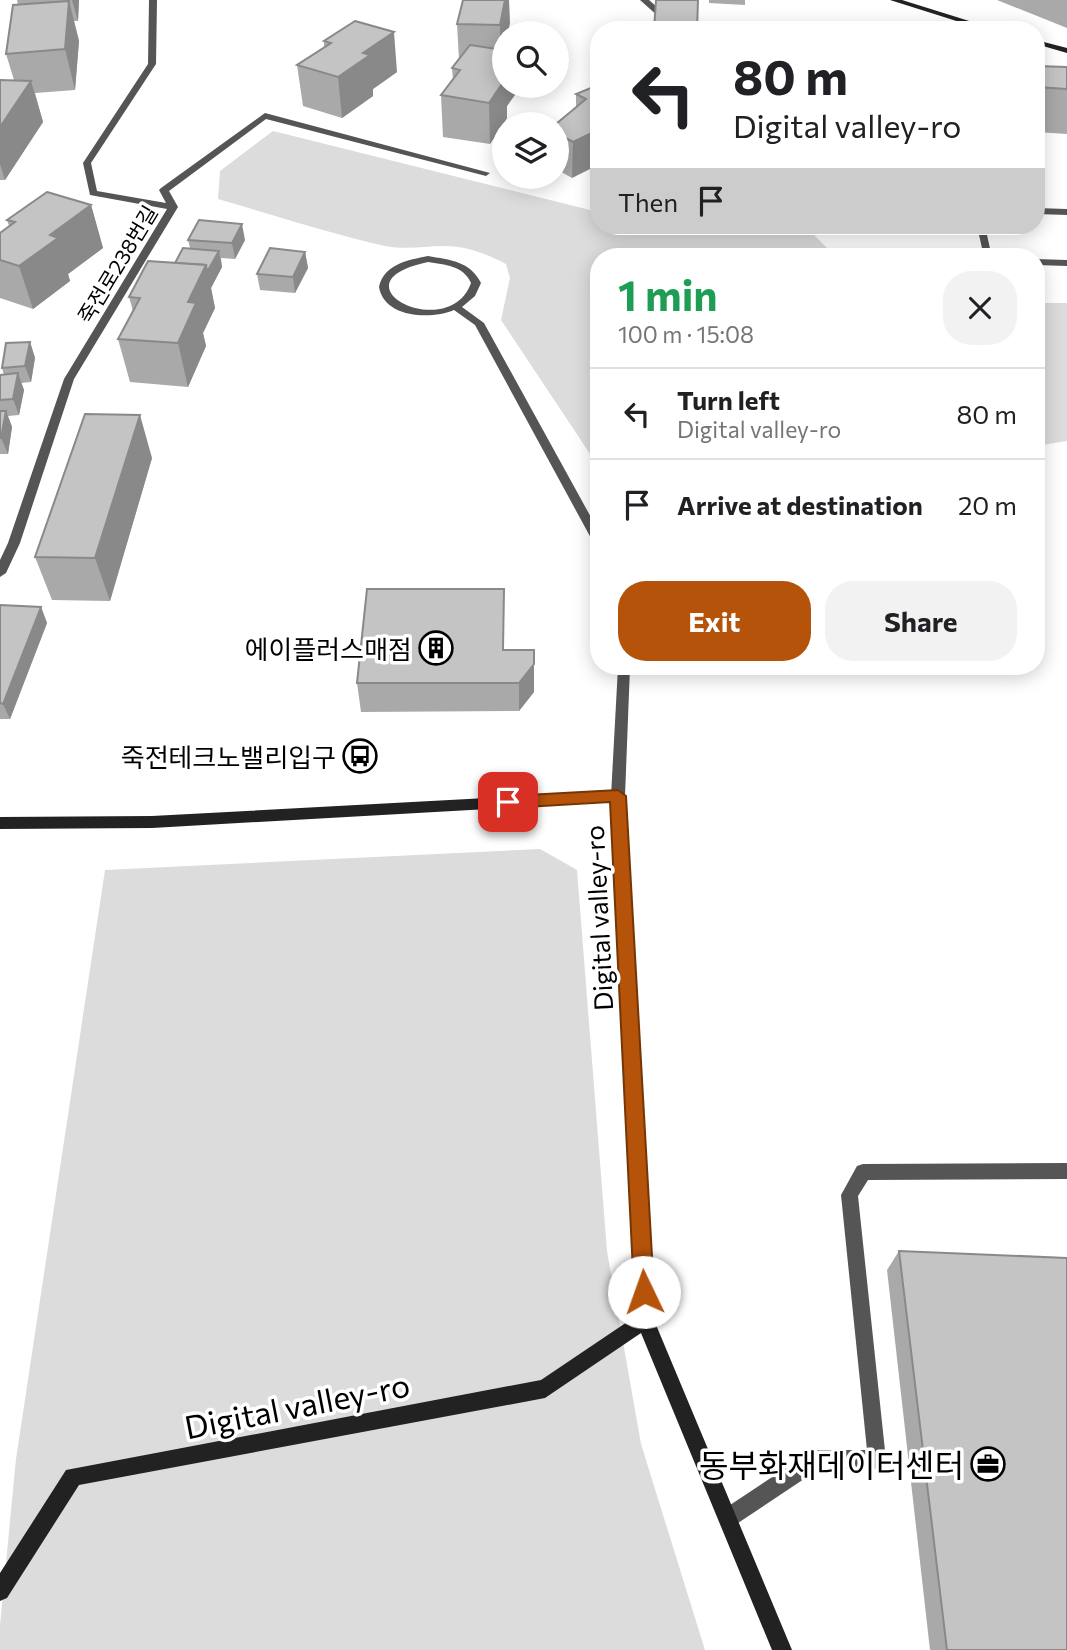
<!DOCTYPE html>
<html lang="en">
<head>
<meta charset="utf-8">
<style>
  body { margin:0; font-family:Commissioner,"Noto Sans KR",sans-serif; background:#f2f2f2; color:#202124; height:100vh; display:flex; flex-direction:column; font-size:26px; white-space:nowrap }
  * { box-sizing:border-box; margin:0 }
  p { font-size:23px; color:#757577 }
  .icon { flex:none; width:38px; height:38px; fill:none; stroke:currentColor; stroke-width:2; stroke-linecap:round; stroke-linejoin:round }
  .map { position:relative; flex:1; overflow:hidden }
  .panel { position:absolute; left:590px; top:248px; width:455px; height:427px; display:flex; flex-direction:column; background:#fff; border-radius:28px; box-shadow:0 4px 18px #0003 }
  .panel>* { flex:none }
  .guide { position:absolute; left:590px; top:21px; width:455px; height:214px; border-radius:28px; box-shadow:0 4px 18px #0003; background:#fff; color:#202124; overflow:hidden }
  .tools { position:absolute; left:492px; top:21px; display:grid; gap:14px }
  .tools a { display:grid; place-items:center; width:77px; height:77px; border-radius:50%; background:#fff; box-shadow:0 4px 18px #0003; font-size:35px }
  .pin { position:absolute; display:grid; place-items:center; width:60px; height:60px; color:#fff; margin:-30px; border-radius:14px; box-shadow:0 4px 10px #0006 }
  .me { position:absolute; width:77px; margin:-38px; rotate:357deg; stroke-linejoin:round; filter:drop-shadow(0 0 5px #0008) }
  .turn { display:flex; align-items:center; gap:24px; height:147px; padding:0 28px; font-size:32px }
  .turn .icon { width:91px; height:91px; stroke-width:2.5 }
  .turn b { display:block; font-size:49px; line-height:60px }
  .then { display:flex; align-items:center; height:66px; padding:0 28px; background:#0003; gap:14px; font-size:26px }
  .round { display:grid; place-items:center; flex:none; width:74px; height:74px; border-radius:28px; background:#f2f2f2 }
  .headline { display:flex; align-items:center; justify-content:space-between; height:119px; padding:0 28px }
  h1 { font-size:42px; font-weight:700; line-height:52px; color:#1e9e55 }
  .cta { display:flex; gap:14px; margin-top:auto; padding:14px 28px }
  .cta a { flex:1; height:80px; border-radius:28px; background:#b45309; color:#fff; font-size:28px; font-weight:700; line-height:80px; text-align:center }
  .cta a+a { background:#f2f2f2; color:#202124 }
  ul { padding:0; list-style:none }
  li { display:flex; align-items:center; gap:21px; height:91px; padding:0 28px; border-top:2px solid #e0e0e0 }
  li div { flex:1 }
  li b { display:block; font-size:26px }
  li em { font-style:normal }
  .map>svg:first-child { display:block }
  .green { fill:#dcdcdc }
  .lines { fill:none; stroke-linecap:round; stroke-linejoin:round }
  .lane { fill:#555; fill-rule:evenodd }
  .street { fill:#555; fill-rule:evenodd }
  .secondary { fill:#222; fill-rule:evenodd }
  .wall { fill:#a9a9a9 }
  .shaded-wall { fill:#898989 }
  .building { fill:#c4c4c4; stroke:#898989; stroke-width:2 }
  .route { fill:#b45309; stroke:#753606; stroke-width:2 }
  .labels { text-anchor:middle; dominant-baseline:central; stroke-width:7; stroke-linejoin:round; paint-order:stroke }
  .far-street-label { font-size:21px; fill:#000; stroke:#fff }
  .poi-label { font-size:26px; fill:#000; stroke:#fff; text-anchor:end }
  .street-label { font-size:26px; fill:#000; stroke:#fff }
  .near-street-label { font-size:32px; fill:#000; stroke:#fff }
  .near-poi-label { font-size:32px; fill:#000; stroke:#fff; text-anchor:end }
</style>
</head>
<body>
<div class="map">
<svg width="1067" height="1650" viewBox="0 0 1067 1650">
  <rect width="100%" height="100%" fill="#fff"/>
  <g class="green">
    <path d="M273 131 598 212V226H805L836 257H598V466L501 320 510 278 506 264C487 254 467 246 444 246 424 246 406 250 385 246 329 233 273 215 218 199L220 171Z"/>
    <path d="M1036 303H1067V441L1036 446Z"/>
    <path d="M540 849 577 870 607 1251 641 1444 705 1650H0V1625L16 1459 105 870Z"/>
  </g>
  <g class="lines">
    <g class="lane">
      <path d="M1036 208 1067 209V215L1036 214Z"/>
      <path d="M977 226H985L991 253 1000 257H984Z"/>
      <path d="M1036 259 1067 260V266L1036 265Z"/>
      <path d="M1067 1163V1179L868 1180 858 1196 886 1460 884 1467 877 1469H819L735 1525 728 1528 721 1525 718 1518 721 1511 810 1452 817 1450H867L841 1195 857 1166 863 1164Z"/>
    </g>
    <g class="street">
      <path d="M149 0H157L156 64 91 163 97 191 166 203 159 190 161 188 265 113 490 173 486 176 266 119 169 191 178 207 74 379 20 543 6 573 0 577V560L8 543 64 379 167 209 90 195 83 163 148 64Z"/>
      <path d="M640 0H649L666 15 659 17Z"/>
      <path d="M428 256C450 260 470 261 481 283L475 296 462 307 484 323 598 530V544L592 540 475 325 454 310C431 320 384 318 379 287 384 264 408 260 428 256ZM428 262C445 265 463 265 471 283 449 345 328 283 428 262Z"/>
      <path d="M618 667H630L625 796 623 800H613L611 796Z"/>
    </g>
    <g class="secondary">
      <path d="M890 0H902L998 30H985Z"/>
      <path d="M1036 40 1067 48V53L1036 44Z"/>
      <path d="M618 791 623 792 625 796 654 1320 792 1650H772L641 1333 545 1398 79 1485 7 1598 0 1601V1573L66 1470 541 1380 636 1316 611 802 152 828 0 829V817L152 816Z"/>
    </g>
  </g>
  <g class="wall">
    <path d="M17 0H79L78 21H74L79 41 75 90 35 93 43 122 5 180H0V80H14L6 54 18 5Z"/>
    <path d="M709 0H745V5L709 3Z"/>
    <path d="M997 0H1067V28Z"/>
    <path d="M355 21 397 72 373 89V96L342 118 303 106 297 65 324 47V41Z"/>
    <path d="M510 22 508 33H504V86H517V92L507 106V118L490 144 443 137 441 95 453 80 452 68 459 60 457 24Z"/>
    <path d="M1036 66 1067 67V134L1036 132Z"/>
    <path d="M598 85 572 178 556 169V124L576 108V94Z"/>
    <path d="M91 205 103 248 68 274 70 281 33 309 0 298V233L9 226 7 220Z"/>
    <path d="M188 240H245L235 259 221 258 222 267 211 288 215 308 203 333 206 346 188 387 130 382 118 339 133 311 129 297 175 263 190 248Z"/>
    <path d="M305 252 308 268 295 293 260 290 257 274Z"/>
    <path d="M30 342 35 358 31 382 21 383 24 390 19 415 8 416 12 427 8 454H0V375H4L2 368Z"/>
    <path d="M152 458 110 601 52 600 35 557Z"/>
    <path d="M504 589V650H534V692L519 711 361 712 357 683Z"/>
    <path d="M0 605 41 607 47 623 10 719H0Z"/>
    <path d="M899 1251 1067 1650H930L887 1270Z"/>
  </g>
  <g class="shaded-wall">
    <path d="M72 0H79L78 21Z"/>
    <path d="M505 0H509L510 22 508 33H504V50L500 68V25Z"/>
    <path d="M69 1 79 41 75 90 65 49Z"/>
    <path d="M394 32 397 72 373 89V96L342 118 338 77 363 53Z"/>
    <path d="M504 68V86H517V92L507 106V118L490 144 489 103 498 76Z"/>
    <path d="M31 81 43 122 5 180 0 164V127Z"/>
    <path d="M598 130V165L572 178 573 142Z"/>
    <path d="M91 205 103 248 68 274 70 281 33 309 19 266 50 235Z"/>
    <path d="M242 224 245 240 235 259 232 243Z"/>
    <path d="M219 251 222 267 211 288 215 308 203 333 206 346 188 387 178 343 188 302 206 265Z"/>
    <path d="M305 252 308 268 295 293 293 277Z"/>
    <path d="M30 342 35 358 31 382 25 366Z"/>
    <path d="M18 373 24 390 19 415 13 399Z"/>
    <path d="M6 411 12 427 8 454 1 438Z"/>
    <path d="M140 415 152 458 110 601 95 558Z"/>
    <path d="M41 607 47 623 10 719 3 704Z"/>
    <path d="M534 664V692L519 711V683Z"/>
  </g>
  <g class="building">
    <path d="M463 0H505L500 25 457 24Z"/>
    <path d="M656 0H698L697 30H654Z"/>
    <path d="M69 1 65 49 6 54 13 5Z"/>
    <path d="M355 21 394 32 363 53 370 55 338 77 297 65 331 43 324 41Z"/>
    <path d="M470 45 504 50V68L498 76 504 77V81L489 103 441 95 460 70 452 68Z"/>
    <path d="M1036 66 1067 67V89L1036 87Z"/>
    <path d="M0 80 31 81 0 127Z"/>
    <path d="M598 85V130L573 142 556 133V124L586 99 576 94Z"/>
    <path d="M47 192 91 205 50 235 58 238 19 266 0 260V233L15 222 7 220Z"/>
    <path d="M199 220 242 224 232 243 188 240Z"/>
    <path d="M183 248 219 251 207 272 206 265 175 263Z"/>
    <path d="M270 248 305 252 293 277 257 274Z"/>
    <path d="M148 261 206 265 188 302 196 303 178 343 118 339 140 298 129 297Z"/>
    <path d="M30 342 25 366 2 368 6 343Z"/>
    <path d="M18 373 13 399 0 400V375Z"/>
    <path d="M0 411H6L1 438H0Z"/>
    <path d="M85 414 140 415 95 558 35 557Z"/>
    <path d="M367 589H504L503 650H534V664L519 683H357Z"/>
    <path d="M0 605 41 607 3 704 0 703Z"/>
    <path d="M899 1251 1067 1258V1650H947Z"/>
  </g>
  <path class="route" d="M618 790 626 796 654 1292 651 1299 644 1302 637 1299 634 1292 610 802 508 808 501 802 508 796Z"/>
  <defs>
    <symbol id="building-ring" viewBox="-11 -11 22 22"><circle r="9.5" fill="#fff" stroke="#000" stroke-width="1.5"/><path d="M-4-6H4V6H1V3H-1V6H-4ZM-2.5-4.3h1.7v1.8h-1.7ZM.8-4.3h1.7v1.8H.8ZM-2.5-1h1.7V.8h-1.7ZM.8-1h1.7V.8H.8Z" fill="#000"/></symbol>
    <symbol id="bus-ring" viewBox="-11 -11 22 22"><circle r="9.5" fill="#fff" stroke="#000" stroke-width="1.5"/><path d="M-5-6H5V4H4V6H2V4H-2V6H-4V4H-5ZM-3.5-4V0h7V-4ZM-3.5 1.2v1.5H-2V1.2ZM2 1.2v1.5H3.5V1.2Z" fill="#000"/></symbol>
    <symbol id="office-ring" viewBox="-11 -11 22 22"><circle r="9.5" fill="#fff" stroke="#000" stroke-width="1.5"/><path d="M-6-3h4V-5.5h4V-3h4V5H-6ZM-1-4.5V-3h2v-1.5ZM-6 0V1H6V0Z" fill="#000"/></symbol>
  </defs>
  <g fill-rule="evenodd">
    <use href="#building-ring" x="417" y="629" width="38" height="38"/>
    <use href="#bus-ring" x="341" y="737" width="38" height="38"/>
    <use href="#office-ring" x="969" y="1445" width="38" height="38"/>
  </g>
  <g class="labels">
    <g class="far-street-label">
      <text transform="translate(117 264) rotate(-59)">죽전로238번길</text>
    </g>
    <g class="poi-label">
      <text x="412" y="648">에이플러스매점</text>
      <text x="336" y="756">죽전테크노밸리입구</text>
    </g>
    <g class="street-label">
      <text transform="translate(598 918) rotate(-93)">Digital valley-ro</text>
    </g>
    <g class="near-street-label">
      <text transform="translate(297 1405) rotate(-11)">Digital valley-ro</text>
    </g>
    <g class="near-poi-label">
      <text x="964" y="1464">동부화재데이터센터</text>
    </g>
  </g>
</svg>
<div class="tools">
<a><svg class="icon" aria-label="search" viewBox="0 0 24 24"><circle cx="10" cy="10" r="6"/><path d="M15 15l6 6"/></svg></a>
<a><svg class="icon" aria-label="layers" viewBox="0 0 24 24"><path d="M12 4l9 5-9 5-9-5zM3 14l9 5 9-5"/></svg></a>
</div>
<div class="pin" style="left:508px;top:802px;background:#d93025"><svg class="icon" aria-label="arrive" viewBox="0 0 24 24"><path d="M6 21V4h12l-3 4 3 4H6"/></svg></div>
<svg class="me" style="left:644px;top:1292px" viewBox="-20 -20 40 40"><circle r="19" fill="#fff"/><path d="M0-13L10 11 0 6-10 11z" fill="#b45309"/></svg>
<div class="guide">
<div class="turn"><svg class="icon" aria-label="left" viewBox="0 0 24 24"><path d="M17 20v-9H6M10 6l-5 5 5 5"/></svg><div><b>80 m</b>Digital valley-ro</div></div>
<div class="then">Then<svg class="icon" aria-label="arrive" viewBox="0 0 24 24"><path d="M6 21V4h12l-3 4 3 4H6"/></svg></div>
</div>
<section class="panel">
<div class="headline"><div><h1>1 min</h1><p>100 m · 15:08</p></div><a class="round"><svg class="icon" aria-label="close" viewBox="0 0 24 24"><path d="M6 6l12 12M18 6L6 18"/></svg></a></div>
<ul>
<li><svg class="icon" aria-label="left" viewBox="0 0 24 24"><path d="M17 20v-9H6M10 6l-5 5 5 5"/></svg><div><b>Turn left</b><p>Digital valley-ro</p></div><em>80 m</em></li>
<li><svg class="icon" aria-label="arrive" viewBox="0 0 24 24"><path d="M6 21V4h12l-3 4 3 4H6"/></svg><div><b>Arrive at destination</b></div><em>20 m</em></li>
</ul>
<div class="cta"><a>Exit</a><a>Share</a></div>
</section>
</div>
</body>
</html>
